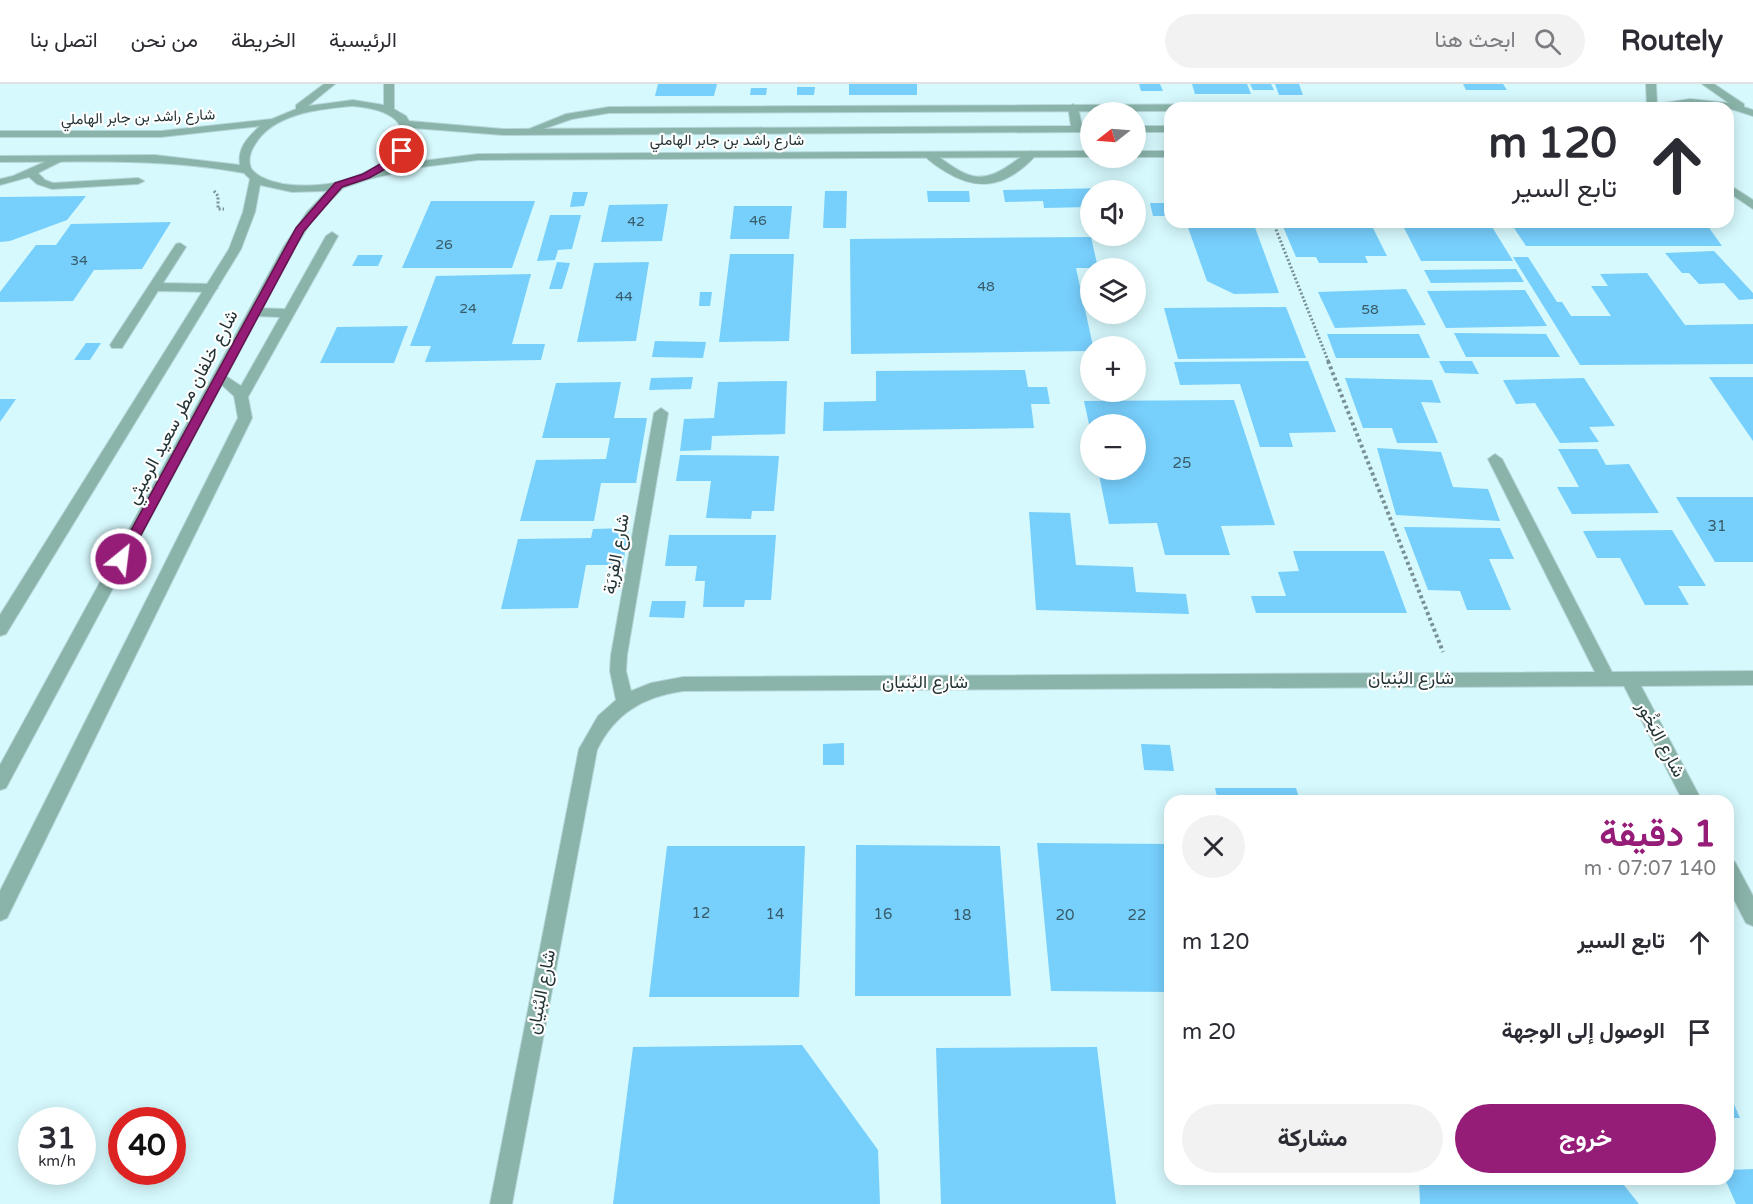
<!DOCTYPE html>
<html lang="ar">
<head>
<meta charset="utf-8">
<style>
  body { margin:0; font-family:"Varela Round",Vazirmatn,sans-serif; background:#f2f2f3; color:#2b2b33; direction:rtl; height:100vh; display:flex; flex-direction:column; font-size:22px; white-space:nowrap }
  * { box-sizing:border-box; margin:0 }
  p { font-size:20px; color:#7c7c81 }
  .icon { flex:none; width:33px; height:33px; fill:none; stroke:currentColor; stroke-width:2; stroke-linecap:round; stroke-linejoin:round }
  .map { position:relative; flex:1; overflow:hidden; direction:ltr }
  .details { position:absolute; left:1164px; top:711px; width:570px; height:390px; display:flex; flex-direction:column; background:#fff; border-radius:18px; box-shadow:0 3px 15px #0003; direction:rtl }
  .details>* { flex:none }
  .guide { position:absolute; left:1164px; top:18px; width:570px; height:126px; border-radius:18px; box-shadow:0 3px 15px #0003; direction:rtl; background:#fff; color:#2b2b33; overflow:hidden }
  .needle { width:39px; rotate:253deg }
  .controls { position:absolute; left:1080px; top:18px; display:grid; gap:12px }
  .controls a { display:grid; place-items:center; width:66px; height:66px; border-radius:50%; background:#fff; box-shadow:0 3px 15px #0003; font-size:30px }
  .speed { position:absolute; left:18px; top:1023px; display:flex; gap:12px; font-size:30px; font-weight:700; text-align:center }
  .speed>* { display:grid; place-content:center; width:78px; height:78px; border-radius:50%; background:#fff; box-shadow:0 3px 15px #0003; line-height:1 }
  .speed small { font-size:15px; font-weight:400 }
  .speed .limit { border:9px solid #d22; background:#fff; color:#111 }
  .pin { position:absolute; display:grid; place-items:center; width:51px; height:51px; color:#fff; margin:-26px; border:3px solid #fff; border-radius:50%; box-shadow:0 2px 6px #0007 }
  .me { position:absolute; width:66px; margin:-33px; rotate:29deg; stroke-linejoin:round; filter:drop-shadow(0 0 4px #0008) }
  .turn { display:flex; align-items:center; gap:21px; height:126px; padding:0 18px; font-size:27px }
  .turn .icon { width:78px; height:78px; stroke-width:2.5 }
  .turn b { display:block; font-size:42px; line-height:51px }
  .round { display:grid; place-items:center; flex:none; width:63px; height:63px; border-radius:32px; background:#f2f2f3 }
  .summary { display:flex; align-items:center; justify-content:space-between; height:102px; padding:0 18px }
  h1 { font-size:36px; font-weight:700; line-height:45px; color:#951c77 }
  .button { display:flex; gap:12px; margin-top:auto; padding:12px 18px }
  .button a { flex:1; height:69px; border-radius:36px; background:#951c77; color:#fff; font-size:24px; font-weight:700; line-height:69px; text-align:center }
  .button a+a { background:#f2f2f3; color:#2b2b33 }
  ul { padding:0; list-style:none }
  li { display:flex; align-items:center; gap:18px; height:90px; padding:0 18px }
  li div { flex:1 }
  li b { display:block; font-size:22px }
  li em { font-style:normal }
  header { display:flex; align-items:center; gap:36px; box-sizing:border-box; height:84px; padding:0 30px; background:#fff; border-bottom:2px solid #e1e1e2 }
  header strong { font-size:28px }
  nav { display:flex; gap:33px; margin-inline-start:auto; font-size:21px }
  .search { width:420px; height:54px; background:#f2f2f3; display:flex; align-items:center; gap:15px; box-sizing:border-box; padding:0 21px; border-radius:33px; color:#7c7c81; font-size:22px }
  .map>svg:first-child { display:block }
  .building { fill:#77cffc }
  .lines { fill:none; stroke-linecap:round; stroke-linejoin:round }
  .service-casing { stroke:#b6d6d9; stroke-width:2 }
  .minor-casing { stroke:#b6d6d9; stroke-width:2 }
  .tertiary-casing { stroke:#b6d6d9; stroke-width:2 }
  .path-far1 { stroke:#789194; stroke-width:3; stroke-dasharray:2 2; stroke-linecap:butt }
  .path { stroke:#789194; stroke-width:4; stroke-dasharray:3 3; stroke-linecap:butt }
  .service { fill:#8ab4aa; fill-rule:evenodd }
  .minor { fill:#8ab4aa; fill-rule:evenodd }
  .tertiary { fill:#8ab4aa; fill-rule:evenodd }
  .route { fill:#951c77; stroke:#61124d; stroke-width:1.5 }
  .labels { text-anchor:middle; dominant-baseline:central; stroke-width:4.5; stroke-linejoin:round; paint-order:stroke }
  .far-number-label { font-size:14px; fill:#385b68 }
  .far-street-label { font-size:15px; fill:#233436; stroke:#fefefe }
  .number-label { font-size:15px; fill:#385b68 }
  .street-label { font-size:18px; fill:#233436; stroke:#fefefe }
</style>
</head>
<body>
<header>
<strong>Routely</strong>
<div class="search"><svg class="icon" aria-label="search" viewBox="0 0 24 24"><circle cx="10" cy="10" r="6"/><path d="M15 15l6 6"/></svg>ابحث هنا</div>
<nav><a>الرئيسية</a><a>الخريطة</a><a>من نحن</a><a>اتصل بنا</a></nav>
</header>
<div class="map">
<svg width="1753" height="1120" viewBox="0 0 1753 1120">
  <rect width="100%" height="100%" fill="#d6f9fd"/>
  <g class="building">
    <path d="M658 0H717L714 12H655Z"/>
    <rect x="849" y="0" width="68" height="11"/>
    <path d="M1139 0H1160L1163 7H1141Z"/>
    <path d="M1192 0H1247L1251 10H1195Z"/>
    <path d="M1250 0H1271L1274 6H1253Z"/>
    <path d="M1275 0H1299L1303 11H1279Z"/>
    <path d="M1463 0H1503L1507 6H1466Z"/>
    <path d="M797 3H815L814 11H797Z"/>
    <path d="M751 4H767L766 11H750Z"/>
    <path d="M1109 104 1110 106H1090V123L1044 124 1043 117 1005 118 1003 106Z"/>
    <path d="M825 107H847L846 144H823Z"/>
    <path d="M927 107H969L970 118H928Z"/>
    <path d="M573 108H588L584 122 570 123Z"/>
    <path d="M86 112 67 136 10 157 0 158V113Z"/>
    <path d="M431 117H535L512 184H402Z"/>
    <path d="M1150 119H1170V132H1153Z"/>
    <path d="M668 120 662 157 601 158 609 121Z"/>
    <path d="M734 122H792L789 155H730Z"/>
    <path d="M550 131H581L572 165 558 166 555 176 537 177Z"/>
    <path d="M171 138 142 185 94 186 73 217 0 218V208L36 161H56L71 140Z"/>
    <path d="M1186 138H1253L1279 209 1234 210 1207 197Z"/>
    <path d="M1281 138H1370L1387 172H1365L1368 179H1319L1316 173H1296Z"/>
    <path d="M1401 138H1489L1513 177H1421Z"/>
    <path d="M1510 138H1705L1722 162H1526Z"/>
    <path d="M1091 153 1098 184H1076L1093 262H1090V267L851 270 850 155Z"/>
    <path d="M1714 167 1753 209V215L1739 216 1724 199 1699 200 1689 189H1682L1665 169Z"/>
    <path d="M730 170H794L789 257 719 258Z"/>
    <path d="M358 171H383L378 182H352Z"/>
    <path d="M1513 173H1528L1557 218H1562L1571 232H1611L1591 202H1608L1600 190 1647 189 1685 241 1753 240V280L1580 281Z"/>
    <path d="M557 178 570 179 562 205H549Z"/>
    <path d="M649 178 636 257 577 258 594 179Z"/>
    <path d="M1516 185 1524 198 1431 199 1424 186Z"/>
    <path d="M531 190 512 260H545L541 276 425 278 431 262H410L436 192Z"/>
    <path d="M1406 205 1426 241 1335 244 1318 208Z"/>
    <path d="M1525 206 1547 242 1446 244 1427 207Z"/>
    <path d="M700 208H712L710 222H699Z"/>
    <path d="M1286 223 1306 274 1178 275 1164 224Z"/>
    <path d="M408 242 394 279H320L337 243Z"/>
    <path d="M1454 249 1546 250 1560 273H1466Z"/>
    <path d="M1327 250H1419L1430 274H1336Z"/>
    <path d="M655 257 706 258 703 274 652 273Z"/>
    <path d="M86 259H101L90 276H74Z"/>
    <path d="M1308 277 1336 348 1289 349 1293 363H1260L1240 300 1180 301 1174 278Z"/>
    <path d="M1439 277H1472L1479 290 1445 289Z"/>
    <path d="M1025 286 1028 303H1047L1050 320H1031L1034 344 823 347 824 318 876 317V287Z"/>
    <path d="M693 293 691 305 649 306 651 294Z"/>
    <path d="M1709 293H1753V357Z"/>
    <path d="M1345 294 1432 296 1441 319 1421 318 1438 359H1397L1392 344H1363Z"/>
    <path d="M1584 294 1615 342 1589 343 1599 358 1560 359 1535 319 1516 320 1503 296Z"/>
    <path d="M787 297 785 350 712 352 711 366 680 367 684 335 714 334 718 298Z"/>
    <path d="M621 298 614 334H647L636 399H601L594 437H520L536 376 606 375 610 354H542L556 299Z"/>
    <path d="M0 315H16L0 338Z"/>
    <path d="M1234 316 1275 441 1221 442 1230 471H1165L1157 439 1109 440 1098 386H1136V340H1089L1084 317Z"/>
    <path d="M1377 364 1441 368 1453 403 1488 405 1500 437 1396 431Z"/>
    <path d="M1558 365H1597L1606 381 1629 380 1659 429 1572 430 1557 403H1579Z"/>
    <path d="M680 371 779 372 774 427H752L751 435 706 434 711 397H676Z"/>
    <path d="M1676 413H1753V478H1715Z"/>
    <path d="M1029 428 1070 429 1076 481 1133 483 1136 508 1186 510 1189 530 1036 526Z"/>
    <path d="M1404 443 1500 444 1514 475H1489L1511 526H1467L1460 507 1428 506Z"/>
    <path d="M629 444 623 481H586L578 524 501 525 518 455 591 454 593 445Z"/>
    <path d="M1672 446 1706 502H1678L1689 521H1645L1620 474H1597L1583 447Z"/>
    <path d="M669 451H776L771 516H745L744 523H703L705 497H695L697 482H665Z"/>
    <path d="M1293 467H1384L1407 529H1256L1251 512H1286L1278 488 1299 487Z"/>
    <path d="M652 517H686L684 534 649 533Z"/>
    <path d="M844 659V681H823V660Z"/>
    <path d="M1141 660 1170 661 1174 687 1144 686Z"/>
    <path d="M1215 704H1296L1300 717H1218Z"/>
    <path d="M1037 759 1170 760V908L1051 907Z"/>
    <path d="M856 761 1000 762 1011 912H855Z"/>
    <path d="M667 762H805L799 913H649Z"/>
    <path d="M802 961 878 1066 880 1120H613L633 963Z"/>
    <path d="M1097 963 1116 1120H941L936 964Z"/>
    <path d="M1728 1007 1740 1034H1728Z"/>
    <path d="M1753 1085V1120H1736L1725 1095H1728V1086Z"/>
    <path d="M1419 1095H1619L1639 1120H1420Z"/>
  </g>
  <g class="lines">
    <defs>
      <g id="service">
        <path d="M1483 19 1499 24H1170V27L609 29 572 35 529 50 524 47 566 30 609 23Z"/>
        <path d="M1032 67 1037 70C1010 100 982 110 946 88 938 83 930 78 924 71L929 68 933 69C961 88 976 104 1008 82 1016 77 1023 70 1032 67Z"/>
        <path d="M58 72 63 75 62 77 38 89 45 96 53 99 138 94 144 97 138 100 52 105 37 100 29 93 0 101V95L13 92Z"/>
        <path d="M332 148 338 152 248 313 252 334 7 834 0 837V807L238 334 234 312 213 293 220 288 241 302 280 233 255 232 249 228 255 224 285 225 326 152Z"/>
        <path d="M180 159 186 163 163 199 212 200 218 204 212 208 158 207 122 264H112L110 261 176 160Z"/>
      </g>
      <g id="minor">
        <path d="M661 324 668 329 627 571 626 587 631 607 651 599 683 593 1595 588 1488 375 1495 370 1502 375 1612 588 1753 587V601L1641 602 1702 717H1683L1624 602 683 607C643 613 615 629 597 666L512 1120H490L579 665 598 632 616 616 610 587 611 571 654 329Z"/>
        <path d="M1728 775 1735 778 1753 812V842L1746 839 1728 804Z"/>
      </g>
      <g id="tertiary">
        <path d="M324 0H335L308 22 353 16 384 21V0H394V25L406 32 409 37 503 45 1071 42 1068 23 1073 20 1078 23 1082 42H1090V48L503 51 413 44C413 61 401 74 387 84L422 77 478 70 1090 67V73L478 76 422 83 369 95 343 104 315 132 296 162 6 704 0 706V681L284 162 307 128 327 107 292 108 260 101 255 128 241 165 6 550 0 552V531L229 165 243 128 250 95 244 89C163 74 82 78 0 78V72L155 71 240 81C237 64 248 53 260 42L161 53H0V47H161L272 35 296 25V21ZM353 22C430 29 405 75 351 94 330 102 306 103 283 100 273 98 257 94 251 84 248 77 250 68 254 62 272 29 320 25 353 22Z"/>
        <path d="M1646 0H1656L1657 20 1690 15 1729 19 1702 0H1714L1744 20V23L1753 26V32L1728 24 1702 22 1647 24Z"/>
        <rect x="1136" y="42" width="34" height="6"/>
        <rect x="1136" y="67" width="34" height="6"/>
        <path d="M1728 100 1753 116V125L1728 108Z"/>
      </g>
    </defs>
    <use href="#service" class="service-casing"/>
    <use href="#minor" class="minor-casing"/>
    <use href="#tertiary" class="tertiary-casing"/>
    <g class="path-far1">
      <path d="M214 107 218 112V125H224"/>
      <path d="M1273 138 1329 279"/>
    </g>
    <path class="path" d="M1328 277 1443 568"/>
    <use href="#service" class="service"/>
    <use href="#minor" class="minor"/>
    <use href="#tertiary" class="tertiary"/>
  </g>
  <path class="route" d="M399 65 406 67 391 82 369 94 342 103 304 147 126 479H117L115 475 117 472 296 144 335 99 363 90 384 78Z"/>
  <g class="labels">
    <g class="far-number-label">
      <text x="758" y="136">46</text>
      <text x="636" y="137">42</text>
      <text x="444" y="160">26</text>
      <text x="79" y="176">34</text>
      <text x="986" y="202">48</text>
      <text x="624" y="212">44</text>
      <text x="468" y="224">24</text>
      <text x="1370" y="225">58</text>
    </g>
    <g class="far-street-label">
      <text transform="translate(138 33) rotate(-2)">شارع راشد بن جابر الهاملي</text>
      <text x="727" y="56">شارع راشد بن جابر الهاملي</text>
    </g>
    <g class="number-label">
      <text x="1182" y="379">25</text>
      <text x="1717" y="442">31</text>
      <text x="701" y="829">12</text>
      <text x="775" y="830">14</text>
      <text x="883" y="830">16</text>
      <text x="962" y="831">18</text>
      <text x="1065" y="831">20</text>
      <text x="1137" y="831">22</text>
    </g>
    <g class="street-label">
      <text transform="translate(182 323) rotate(-62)">شارع خلفان مطر سعيد الرميثي</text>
      <text transform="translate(616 470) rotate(-80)">شارع الفِرْيَة</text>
      <text x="1411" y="594">شارع البُنيان</text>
      <text x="925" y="598">شارع البُنيان</text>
      <text transform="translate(1661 655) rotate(62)">شارع البَخُور</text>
      <text transform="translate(541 908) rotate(-79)">شارع البُنيان</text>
    </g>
  </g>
</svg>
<div class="controls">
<a><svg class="needle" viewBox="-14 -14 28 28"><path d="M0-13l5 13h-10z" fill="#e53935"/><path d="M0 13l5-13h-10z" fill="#7c7c81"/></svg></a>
<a><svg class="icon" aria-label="sound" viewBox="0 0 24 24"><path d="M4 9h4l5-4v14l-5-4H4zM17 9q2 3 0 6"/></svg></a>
<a><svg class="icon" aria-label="layers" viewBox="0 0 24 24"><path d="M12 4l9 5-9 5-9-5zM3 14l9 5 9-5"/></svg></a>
<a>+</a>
<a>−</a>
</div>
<div class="speed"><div>31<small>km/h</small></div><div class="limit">40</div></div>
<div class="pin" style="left:402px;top:67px;background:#d93025"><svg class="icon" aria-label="arrive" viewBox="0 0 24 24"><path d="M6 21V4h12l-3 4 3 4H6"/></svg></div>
<svg class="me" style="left:121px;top:475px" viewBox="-20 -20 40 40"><circle r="17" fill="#951c77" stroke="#fff" stroke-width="3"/><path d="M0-11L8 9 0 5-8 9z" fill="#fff"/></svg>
<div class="guide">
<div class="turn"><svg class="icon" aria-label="ahead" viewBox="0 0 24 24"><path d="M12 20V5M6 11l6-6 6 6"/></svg><div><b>120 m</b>تابع السير</div></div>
</div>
<section class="details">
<div class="summary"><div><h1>1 دقيقة</h1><p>140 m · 07:07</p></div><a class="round"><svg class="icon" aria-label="close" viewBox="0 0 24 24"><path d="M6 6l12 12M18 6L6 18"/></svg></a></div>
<ul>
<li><svg class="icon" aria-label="ahead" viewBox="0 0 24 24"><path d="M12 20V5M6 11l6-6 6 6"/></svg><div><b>تابع السير</b></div><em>120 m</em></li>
<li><svg class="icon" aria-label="arrive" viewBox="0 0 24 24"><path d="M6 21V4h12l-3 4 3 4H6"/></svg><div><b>الوصول إلى الوجهة</b></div><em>20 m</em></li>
</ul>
<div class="button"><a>خروج</a><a>مشاركة</a></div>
</section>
</div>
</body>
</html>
